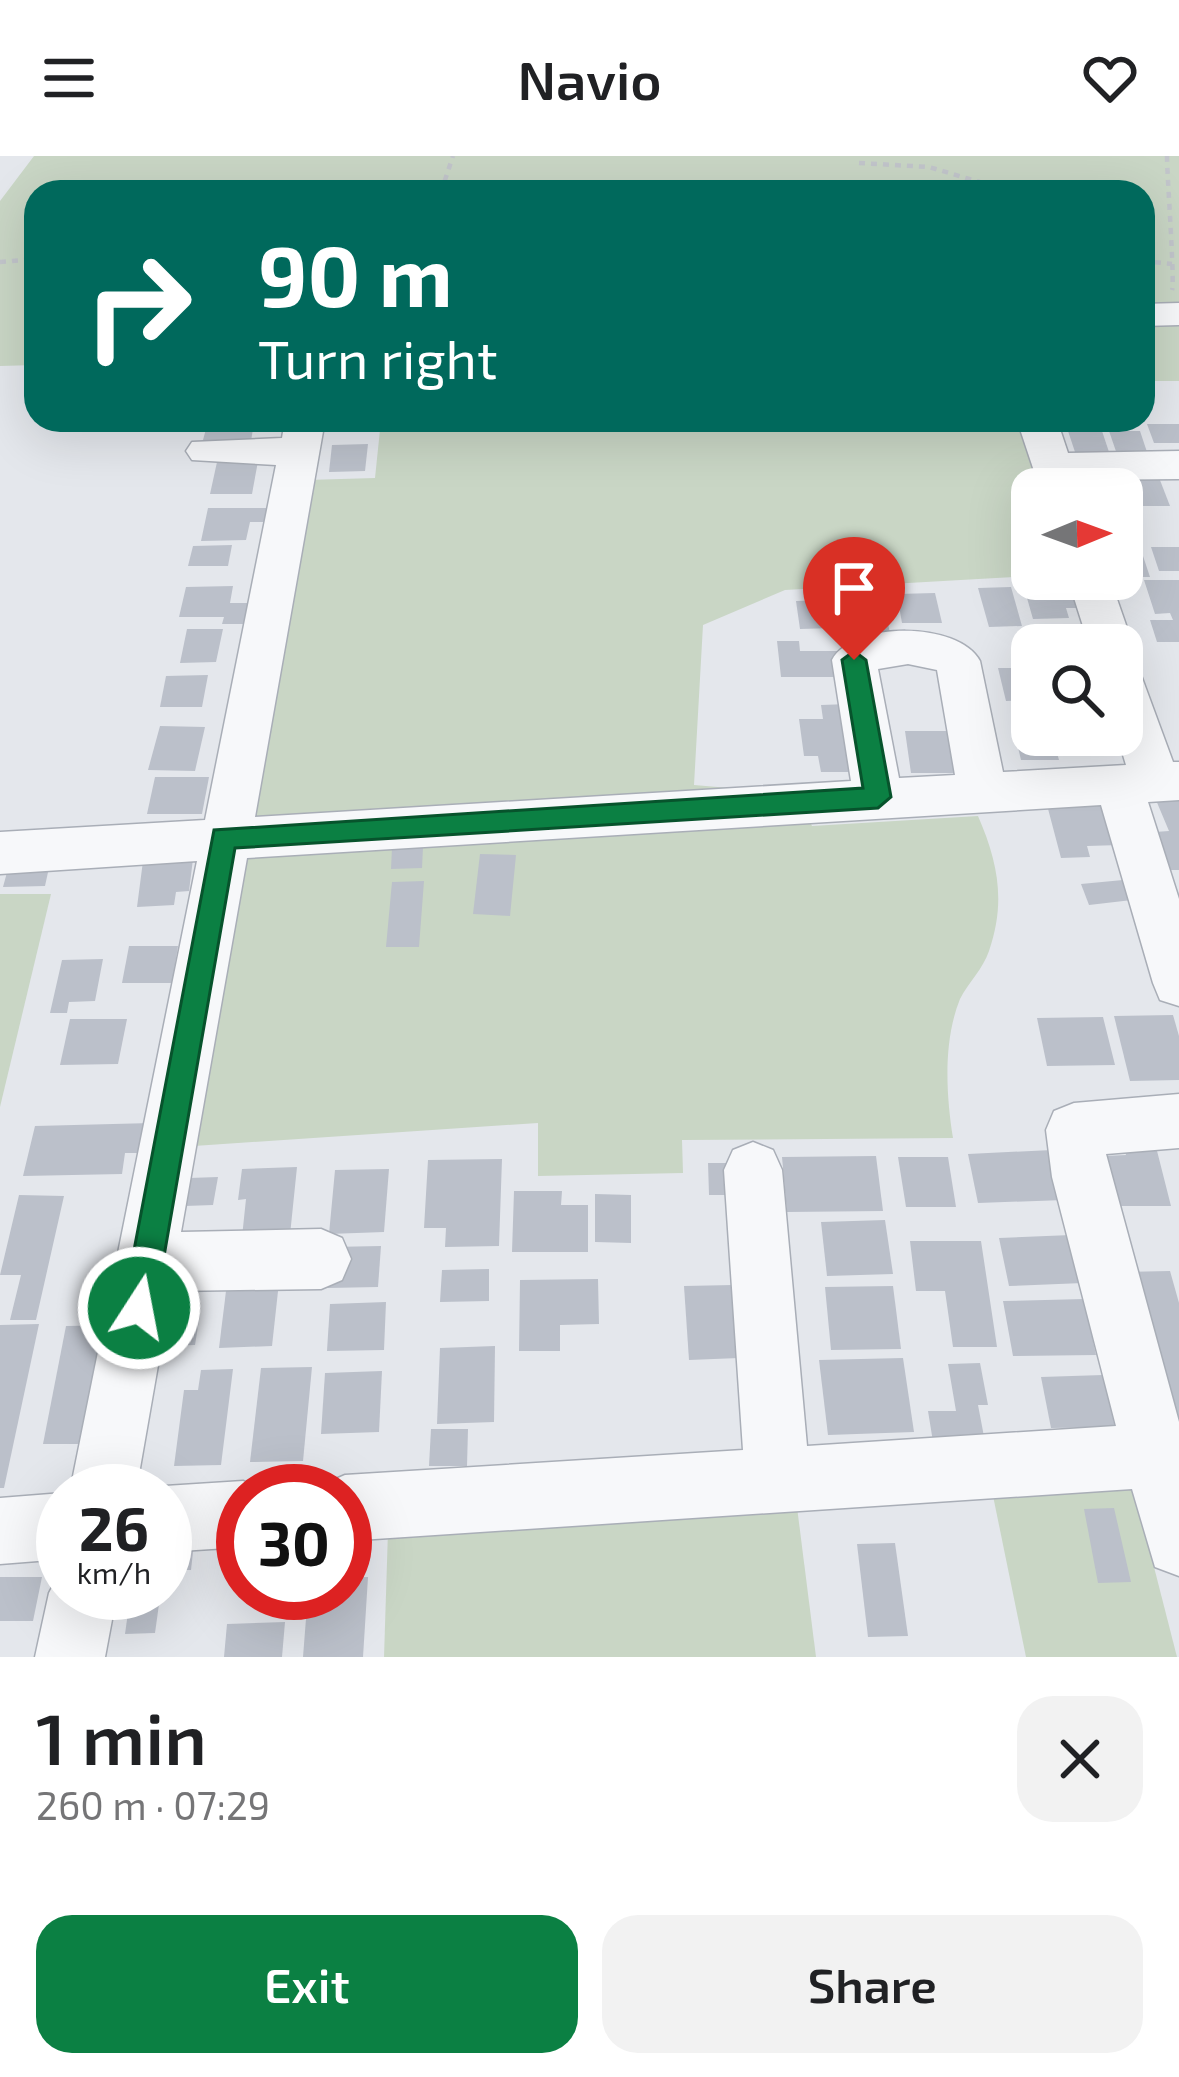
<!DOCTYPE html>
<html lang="en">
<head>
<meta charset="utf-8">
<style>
  body { margin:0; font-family:"Exo 2",sans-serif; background:#f2f2f2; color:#202124; height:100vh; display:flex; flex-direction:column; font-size:45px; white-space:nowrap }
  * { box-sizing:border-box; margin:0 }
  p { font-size:39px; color:#757577 }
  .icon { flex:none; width:66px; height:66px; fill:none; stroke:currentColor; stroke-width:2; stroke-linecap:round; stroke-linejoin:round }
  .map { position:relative; height:1501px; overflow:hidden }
  .details { display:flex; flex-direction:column; background:#fff; flex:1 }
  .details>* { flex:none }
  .top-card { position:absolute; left:24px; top:24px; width:1131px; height:252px; border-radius:36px; box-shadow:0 12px 48px #0002; background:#00695c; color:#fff; overflow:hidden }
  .needle { width:78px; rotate:89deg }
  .tools { position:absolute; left:1011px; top:312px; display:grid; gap:24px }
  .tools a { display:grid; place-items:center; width:132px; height:132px; border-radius:24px; background:#fff; box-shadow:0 12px 48px #0002; font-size:60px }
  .speed { position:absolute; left:36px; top:1308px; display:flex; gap:24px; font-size:60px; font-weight:700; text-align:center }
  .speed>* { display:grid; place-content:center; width:156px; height:156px; border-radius:50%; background:#fff; box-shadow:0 12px 48px #0002; line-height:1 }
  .speed small { font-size:30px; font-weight:400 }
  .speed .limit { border:18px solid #d22; background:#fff; color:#111 }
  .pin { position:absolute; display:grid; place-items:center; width:102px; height:102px; color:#fff; margin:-123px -51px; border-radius:50% 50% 50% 0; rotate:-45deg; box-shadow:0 0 12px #0007 }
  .pin .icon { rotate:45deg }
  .me { position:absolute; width:132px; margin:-66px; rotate:11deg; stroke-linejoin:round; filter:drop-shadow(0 0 9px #0008) }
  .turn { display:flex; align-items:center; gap:42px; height:252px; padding:0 36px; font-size:54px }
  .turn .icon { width:156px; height:156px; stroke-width:2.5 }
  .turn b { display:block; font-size:84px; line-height:102px }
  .round { display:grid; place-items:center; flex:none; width:126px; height:126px; border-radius:36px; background:#f2f2f2 }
  .overview { display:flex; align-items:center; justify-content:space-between; height:204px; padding:0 36px }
  h1 { font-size:72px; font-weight:600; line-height:90px }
  .primary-button { display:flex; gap:24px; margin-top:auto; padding:24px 36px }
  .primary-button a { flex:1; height:138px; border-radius:36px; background:#0b8043; color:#fff; font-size:48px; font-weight:600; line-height:138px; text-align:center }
  .primary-button a+a { background:#f2f2f2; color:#202124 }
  header { display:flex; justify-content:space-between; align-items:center; height:156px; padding:0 36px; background:#fff; font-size:54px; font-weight:600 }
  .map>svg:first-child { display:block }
  .green { fill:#c9d6c5 }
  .building { fill:#bbc0ca }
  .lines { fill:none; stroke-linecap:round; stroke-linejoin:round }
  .minor-casing { stroke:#a9aeb7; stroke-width:3 }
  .path { stroke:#c2c5cb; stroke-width:4.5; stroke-dasharray:6 6; stroke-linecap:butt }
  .minor { fill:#f7f8fa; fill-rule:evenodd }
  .route { fill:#0b8043; stroke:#07532c; stroke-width:3 }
</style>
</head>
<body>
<header><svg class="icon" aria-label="menu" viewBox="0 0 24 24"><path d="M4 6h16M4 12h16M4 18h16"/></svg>Navio<svg class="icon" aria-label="heart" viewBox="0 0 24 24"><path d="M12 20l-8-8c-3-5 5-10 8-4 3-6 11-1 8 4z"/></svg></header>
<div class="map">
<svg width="1179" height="1501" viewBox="0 0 1179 1501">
  <rect width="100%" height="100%" fill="#e4e7ec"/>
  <g class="green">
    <path d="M34 0H1179V225H1143V36H36V209L0 210V45Z"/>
    <path d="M381 264H1024L1047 333H1032V420L785 434 703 469 694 629 797 638 812 670 978 660C998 706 1006 746 989 795 983 813 968 827 960 843 943 885 946 938 953 982L682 984 683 1017 538 1020V967L194 990 258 644 307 324 375 322Z"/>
    <path d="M0 738H51L0 951Z"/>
    <path d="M1131 1321 1177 1501H1026L991 1330Z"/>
    <path d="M797 1351 816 1501H384L388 1375Z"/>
  </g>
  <g class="building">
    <path d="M1147 268H1179V287H1154Z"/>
    <path d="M206 273H253L251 285 203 284Z"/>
    <path d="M1068 275H1102L1111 302H1077Z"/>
    <path d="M1109 275H1140L1150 305 1119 304Z"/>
    <path d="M368 288 365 315 329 316 332 289Z"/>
    <path d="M258 305 252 338H210L217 306Z"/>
    <path d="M1123 319H1158L1170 350H1133Z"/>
    <path d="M1117 322 1121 333H1082L1078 323Z"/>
    <path d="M208 352H273L271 366H250L246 384 201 385Z"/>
    <path d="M1122 354H1133L1142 379H1122Z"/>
    <path d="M232 389 228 410H188L193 390Z"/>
    <path d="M1151 391H1179V415H1159Z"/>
    <path d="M1122 397H1142L1150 421H1122Z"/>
    <path d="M1144 424H1179V486H1157L1150 464H1173L1170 457 1155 458Z"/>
    <path d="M1076 427 1084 452H1066L1069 462 1033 463 1023 428Z"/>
    <path d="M233 430 230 447H253L250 468H222L224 461H179L186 431Z"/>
    <path d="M1011 431 1022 470 989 471 978 432Z"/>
    <path d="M935 437 942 467H902L897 438Z"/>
    <path d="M883 440 890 478 861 479 858 460H842L839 441Z"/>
    <path d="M829 444 834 472 800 473 796 445Z"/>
    <path d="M187 473H223L216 506 180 507Z"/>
    <path d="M777 485H799L800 495H841L844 521H781Z"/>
    <path d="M998 512H1032V544L1006 545Z"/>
    <path d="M208 519 202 551H160L166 520Z"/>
    <path d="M849 548 860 616H821L818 600H804L799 563H823L821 549Z"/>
    <path d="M1011 562H1032V579H1052L1059 604H1021Z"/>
    <path d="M160 570 205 571 195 615 148 614Z"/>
    <path d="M905 575H953L961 617H911Z"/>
    <path d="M155 621H209L202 658H147Z"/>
    <path d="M1179 635V714H1170L1155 676 1169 675 1153 637Z"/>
    <path d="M1105 639 1120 689 1087 690 1090 701 1061 702 1047 649Z"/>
    <path d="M423 691 422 712 391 713 392 692Z"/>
    <path d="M480 698 516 699 510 760 473 758Z"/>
    <path d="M193 703 189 735 176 736 174 749 137 751 143 705Z"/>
    <path d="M50 707 45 730 3 731 9 709Z"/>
    <path d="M1123 724 1132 744 1089 749 1081 728Z"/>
    <path d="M424 725 419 791H386L392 726Z"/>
    <path d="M129 790H178L172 827H122Z"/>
    <path d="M103 803 95 845 69 846 67 857H50L62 804Z"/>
    <path d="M1173 859 1179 880V924L1130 925 1114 860Z"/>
    <path d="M1103 861 1115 909 1047 910 1037 862Z"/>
    <path d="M70 863H127L118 908 60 909Z"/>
    <path d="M152 967 148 997H125L122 1018 23 1020 35 970Z"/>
    <path d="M1154 983 1171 1050H1116L1104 1000 1126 999 1122 984Z"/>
    <path d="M1052 994 1064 1044 978 1047 968 998Z"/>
    <path d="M876 1000 883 1055 787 1056 782 1001Z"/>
    <path d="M898 1001H948L956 1051H906Z"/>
    <path d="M502 1003 499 1090 445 1091 446 1072H424L428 1004Z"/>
    <path d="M708 1007H740L742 1039H709Z"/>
    <path d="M297 1011 290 1079 242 1081 246 1043 238 1044 242 1013Z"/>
    <path d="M389 1013 384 1076 329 1078 335 1014Z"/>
    <path d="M218 1021 213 1049 185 1050 189 1022Z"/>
    <path d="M514 1035H562L561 1049H588V1096H512Z"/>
    <path d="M595 1038 631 1039V1087L595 1086Z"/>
    <path d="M19 1039 64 1040 36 1164H10L21 1119H0Z"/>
    <path d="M885 1064 893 1118 827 1120 821 1066Z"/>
    <path d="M1071 1079 1083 1127 1009 1130 999 1082Z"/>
    <path d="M910 1085H981L997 1191H953L945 1135H916Z"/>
    <path d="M381 1090 378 1131 328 1132 331 1091Z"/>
    <path d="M489 1113V1145L440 1146 442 1114Z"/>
    <path d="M1170 1115 1179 1147V1269L1122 1116Z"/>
    <path d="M598 1123 599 1168 560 1169V1195H519L520 1124Z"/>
    <path d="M279 1126 272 1190 219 1192 227 1127Z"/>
    <path d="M733 1129 739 1202 689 1204 684 1130Z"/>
    <path d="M893 1130 901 1193 831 1194 825 1131Z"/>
    <path d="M1084 1143 1096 1199 1013 1200 1003 1145Z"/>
    <path d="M386 1146 384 1194 327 1195 330 1148Z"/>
    <path d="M200 1158 195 1189 165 1190 170 1159Z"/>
    <path d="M39 1168 4 1332H0V1169Z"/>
    <path d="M118 1169 97 1288H43L66 1170Z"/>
    <path d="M495 1190 494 1266 437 1268 440 1192Z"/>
    <path d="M903 1202 914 1276 828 1279 819 1204Z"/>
    <path d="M980 1207 988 1249H978L986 1291 934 1292 928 1255H956L948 1208Z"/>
    <path d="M312 1211 303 1305 250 1306 261 1212Z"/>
    <path d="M233 1213 221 1309 174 1310 184 1234H198L201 1214Z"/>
    <path d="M382 1215 379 1276 321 1278 325 1217Z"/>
    <path d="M1103 1219 1115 1271 1051 1272 1041 1221Z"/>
    <path d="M431 1273H468L467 1310H429Z"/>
    <path d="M1114 1352 1131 1426 1098 1427 1084 1353Z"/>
    <path d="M345 1374H371L370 1405 345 1406Z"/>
    <path d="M194 1387 191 1414H165V1388Z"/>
    <path d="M895 1387 908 1480 868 1481 857 1388Z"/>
    <path d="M0 1421H42L33 1465H0Z"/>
    <path d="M368 1421 363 1501H303L308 1437H345V1422Z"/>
    <path d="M160 1441 155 1477 125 1478 130 1442Z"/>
    <path d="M285 1466 282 1501H224L227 1468Z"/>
  </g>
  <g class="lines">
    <defs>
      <g id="minor">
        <path d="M1179 147V169L1143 170V148Z"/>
        <path d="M285 264H325L255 661 851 625 832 504C853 465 958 465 980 505L1003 616 1126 609 1117 579H1122V506L1138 511 1173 606H1179V644L1148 646 1179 743V850L1160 844 1153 827 1101 649 247 702 181 1076 321 1073 342 1082 351 1103 342 1124 321 1133 171 1135 136 1335H70L197 705 0 718V676L205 664 276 309 192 304 186 295 192 286 282 282ZM908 508 937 514 955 619 899 622 878 513Z"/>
        <path d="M1017 264H1057L1068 297 1179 295V323L1077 324 1080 333H1040Z"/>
        <path d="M1068 423H1110L1133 489 1127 501 1122 502V489H1089Z"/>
        <path d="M1179 938V992L1106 998 1179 1266V1420L1155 1411 1132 1333 345 1385V1335H319L322 1329 345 1319 743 1294 724 1014 733 994 753 986 773 994 782 1014 807 1290 1116 1270 1052 1021 1046 974 1054 955 1074 947Z"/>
        <path d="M243 1325 266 1335H243V1391L165 1396V1335H153L165 1330Z"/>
        <path d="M63 1337V1403L0 1408V1342Z"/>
        <path d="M63 1411V1437H117L105 1501H35L49 1437Z"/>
      </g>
    </defs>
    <use href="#minor" class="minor-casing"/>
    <g class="path">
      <path d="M1167 0C1167 20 1175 126 1172 134"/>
      <path d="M859 7 929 11 1013 36"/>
      <path d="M441 36 453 0"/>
      <path d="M1143 105 1172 108"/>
      <path d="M0 106 36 103"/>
    </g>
    <use href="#minor" class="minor"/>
  </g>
  <path class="route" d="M854 495 866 504 891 641 878 652 235 692 155 1152 150 1164 139 1168 127 1164 123 1152 214 674 863 632 842 504Z"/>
</svg>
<div class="tools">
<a><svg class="needle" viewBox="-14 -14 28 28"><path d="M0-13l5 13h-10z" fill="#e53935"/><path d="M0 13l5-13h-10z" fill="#757577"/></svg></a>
<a><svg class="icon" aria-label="search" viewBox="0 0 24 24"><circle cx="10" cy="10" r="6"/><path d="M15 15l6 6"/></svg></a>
</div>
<div class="speed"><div>26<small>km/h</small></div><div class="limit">30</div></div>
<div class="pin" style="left:854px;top:504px;background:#d93025"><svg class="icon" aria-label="arrive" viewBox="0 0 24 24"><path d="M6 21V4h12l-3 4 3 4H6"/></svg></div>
<svg class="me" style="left:139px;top:1152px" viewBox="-20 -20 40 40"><circle r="17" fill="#0b8043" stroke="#fff" stroke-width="3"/><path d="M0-11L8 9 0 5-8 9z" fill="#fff"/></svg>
<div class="top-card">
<div class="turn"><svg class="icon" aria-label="right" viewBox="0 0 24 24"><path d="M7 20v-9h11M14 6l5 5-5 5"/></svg><div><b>90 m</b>Turn right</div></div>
</div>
</div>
<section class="details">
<div class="overview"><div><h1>1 min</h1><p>260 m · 07:29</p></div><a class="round"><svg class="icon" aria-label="close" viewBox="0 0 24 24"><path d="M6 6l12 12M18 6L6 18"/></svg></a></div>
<div class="primary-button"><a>Exit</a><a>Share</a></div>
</section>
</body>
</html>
